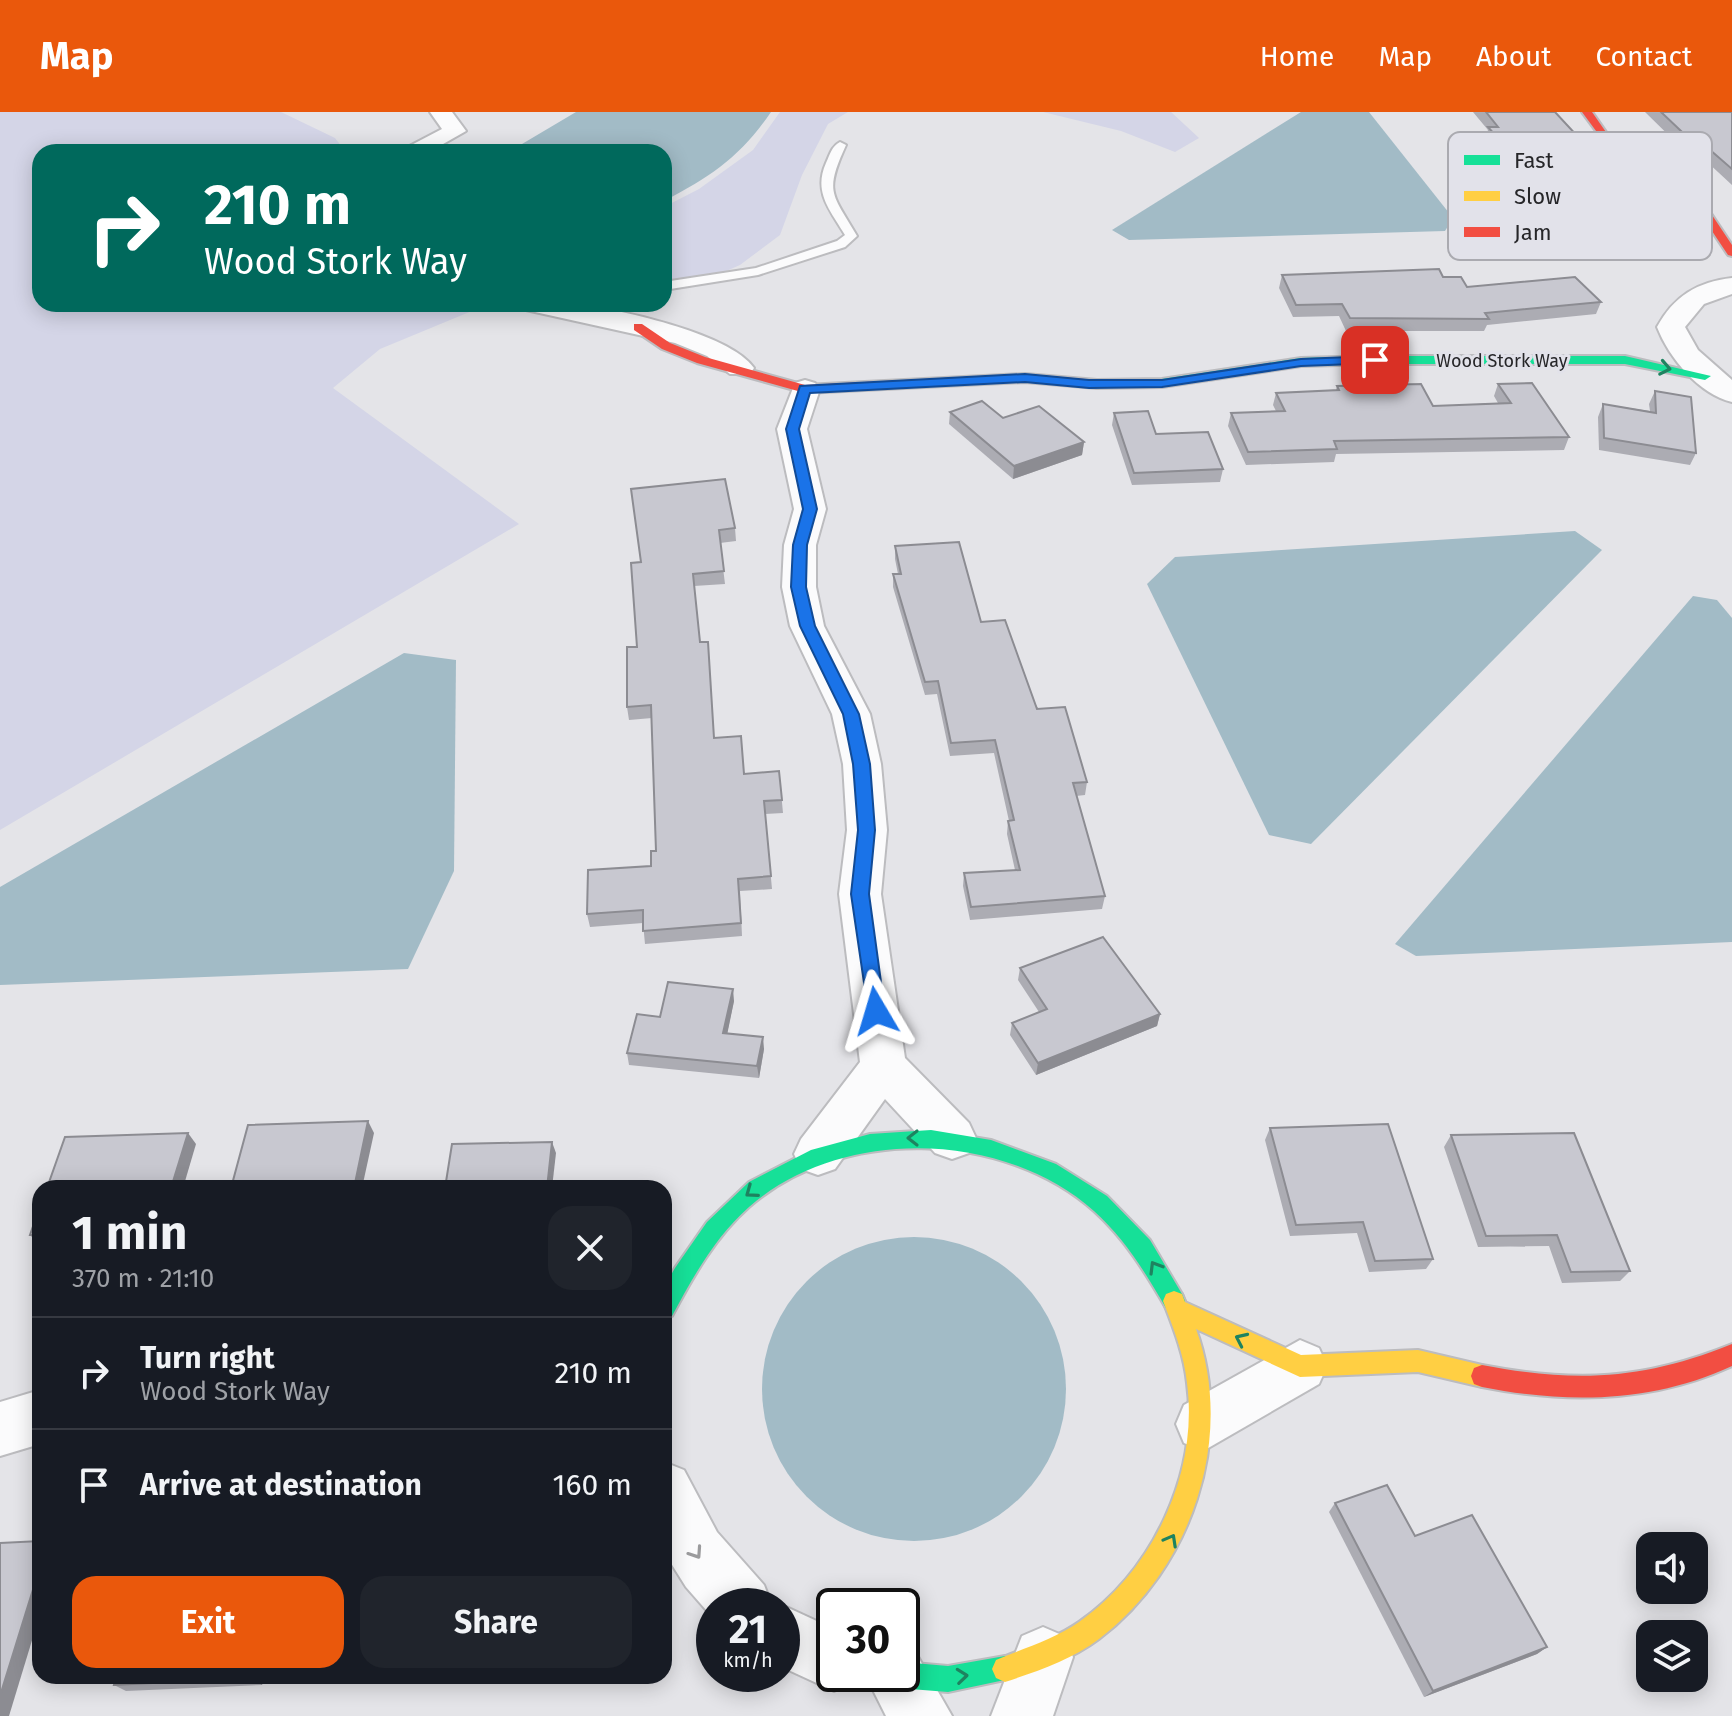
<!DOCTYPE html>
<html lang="en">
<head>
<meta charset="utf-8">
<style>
  body { margin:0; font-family:"Fira Sans",sans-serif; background:#20242c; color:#f1f3f6; height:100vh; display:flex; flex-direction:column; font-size:30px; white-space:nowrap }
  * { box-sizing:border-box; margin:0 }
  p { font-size:26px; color:#9ea1a6 }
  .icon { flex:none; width:44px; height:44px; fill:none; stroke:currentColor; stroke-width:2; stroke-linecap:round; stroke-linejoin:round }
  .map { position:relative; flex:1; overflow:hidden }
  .sheet { position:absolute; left:32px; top:1068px; width:640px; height:504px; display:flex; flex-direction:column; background:#171b24; border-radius:24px; box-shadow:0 4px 20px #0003 }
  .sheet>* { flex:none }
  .hud { position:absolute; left:32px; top:32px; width:640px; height:168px; border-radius:24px; box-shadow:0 4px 20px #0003; background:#00695c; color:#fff; overflow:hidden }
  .tools { position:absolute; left:1636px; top:1420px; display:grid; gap:16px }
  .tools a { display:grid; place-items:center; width:72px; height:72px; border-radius:16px; background:#171b24; box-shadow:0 4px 20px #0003; font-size:40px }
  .speed { position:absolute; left:696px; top:1476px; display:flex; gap:16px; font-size:40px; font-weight:700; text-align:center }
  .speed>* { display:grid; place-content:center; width:104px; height:104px; border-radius:50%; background:#171b24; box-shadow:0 4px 20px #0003; line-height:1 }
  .speed small { font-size:20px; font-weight:400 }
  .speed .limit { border:4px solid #111; border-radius:12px; background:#fff; color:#111 }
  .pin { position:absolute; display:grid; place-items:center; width:68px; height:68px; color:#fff; margin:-34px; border-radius:16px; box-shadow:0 4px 12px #0006 }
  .me { position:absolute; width:88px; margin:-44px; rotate:353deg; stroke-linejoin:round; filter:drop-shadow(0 0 6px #0008) }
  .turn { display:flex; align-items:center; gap:28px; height:168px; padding:0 40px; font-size:36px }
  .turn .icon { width:104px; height:104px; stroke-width:2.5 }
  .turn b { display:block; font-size:56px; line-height:68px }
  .round { display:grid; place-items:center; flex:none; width:84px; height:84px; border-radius:24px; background:#20242c }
  .overview { display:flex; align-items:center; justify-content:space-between; height:136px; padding:0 40px }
  h1 { font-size:48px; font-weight:700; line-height:60px }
  .action { display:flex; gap:16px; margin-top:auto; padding:16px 40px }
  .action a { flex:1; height:92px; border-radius:24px; background:#ea580c; color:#fff; font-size:32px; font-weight:700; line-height:92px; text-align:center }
  .action a+a { background:#20242c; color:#f1f3f6 }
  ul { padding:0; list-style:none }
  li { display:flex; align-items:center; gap:24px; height:112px; padding:0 40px; border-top:2px solid #363941 }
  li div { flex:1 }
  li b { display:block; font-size:30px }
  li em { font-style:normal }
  header { display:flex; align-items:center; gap:48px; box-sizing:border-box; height:112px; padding:0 40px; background:#ea580c; color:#fff }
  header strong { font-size:38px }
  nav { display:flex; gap:44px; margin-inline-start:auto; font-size:28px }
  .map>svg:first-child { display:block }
  .green { fill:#d4d5e7 }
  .water { fill:#a2bbc6 }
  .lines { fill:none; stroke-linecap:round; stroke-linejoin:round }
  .lane-casing { stroke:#bcbcbf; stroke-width:4 }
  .street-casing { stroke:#bcbcbf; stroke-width:4 }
  .fast-casing { stroke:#bcbcbf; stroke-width:4 }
  .slow-casing { stroke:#bcbcbf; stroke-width:4 }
  .jam-casing { stroke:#bcbcbf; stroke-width:4 }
  .lane { fill:#fbfbfc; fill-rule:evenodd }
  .street { fill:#fbfbfc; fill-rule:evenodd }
  .fast { fill:#16e098; fill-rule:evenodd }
  .slow { fill:#ffcf43; fill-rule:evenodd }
  .jam { fill:#f24e42; fill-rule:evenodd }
  .wall { fill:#acacb3 }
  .shaded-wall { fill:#8c8c92 }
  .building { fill:#c8c8d0; stroke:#8c8c92; stroke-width:2 }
  .oneway { stroke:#1e8360 }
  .oneway2 { stroke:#9b9b9d }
  .route { fill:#1a73e8; stroke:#114b97; stroke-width:2 }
  .labels { text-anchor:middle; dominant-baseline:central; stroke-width:6; stroke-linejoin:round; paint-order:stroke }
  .far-street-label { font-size:18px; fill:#262629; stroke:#e2e2ea }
  .key { fill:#e2e2ea; stroke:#aaaab0; stroke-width:2 }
  .key-label { font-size:22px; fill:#262629 }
</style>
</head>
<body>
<header>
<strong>Map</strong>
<nav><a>Home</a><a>Map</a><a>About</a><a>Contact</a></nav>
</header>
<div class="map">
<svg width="1732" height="1604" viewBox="0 0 1732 1604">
  <rect width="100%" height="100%" fill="#e4e4e8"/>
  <g class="green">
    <path d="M0 0H281L335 26 346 40H40V192H481L484 194 380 237 333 276 519 412 0 718Z"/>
    <path d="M780 0H848L828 12 802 63 780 123 740 153 697 172 664 170V95L699 77 753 38Z"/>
    <path d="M1043 0H1171L1199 26 1175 40 1121 19Z"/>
  </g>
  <g class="water">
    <path d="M576 0H771C740 45 712 64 664 89V40H524L522 32Z"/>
    <path d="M1301 0H1369L1453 106 1445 119 1129 128 1112 118Z"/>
    <path d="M1575 419 1602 438 1311 732 1269 723 1147 472 1175 445Z"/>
    <path d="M1693 484 1717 488 1732 506V830L1416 844 1395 832Z"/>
    <path d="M404 541 456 548 454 759 408 857 0 873V775Z"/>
    <circle cx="914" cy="1277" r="152"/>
  </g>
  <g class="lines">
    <defs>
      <g id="lane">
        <path d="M840 30 846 33C824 81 832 81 857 124L845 135 758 163 664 178V170L756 156 837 129 845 123C830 98 813 80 826 51 830 42 832 34 840 30Z"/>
        <path d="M616 192H630L613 209H603V203Z"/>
      </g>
      <g id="street">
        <path d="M430 0H452L466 19 429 40H398L442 17Z"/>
        <path d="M1732 166V182L1704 192 1685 215 1698 238 1732 268V290C1699 282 1669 246 1657 215 1674 184 1697 170 1732 166Z"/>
        <path d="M522 192C539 192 556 190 572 192 615 196 730 221 754 256L750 262H730L707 244 675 231 526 198Z"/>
        <path d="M805 268 815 271 820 277 807 317 826 397 816 433V475L824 514 870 602 881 652 887 718 881 782 905 946 969 1011 976 1026 969 1041 952 1047 935 1041 885 987 835 1057 818 1063 801 1057 794 1042 801 1027 860 950 839 782 847 718 843 652 832 602 790 514 782 475 784 433 794 397 777 317 795 271Z"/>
        <path d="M1300 1228 1319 1236 1327 1254 1319 1272 1203 1339 1184 1331 1176 1312 1184 1293Z"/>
        <path d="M40 1278V1332L0 1344V1290Z"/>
        <path d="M664 1350 684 1358 717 1420 764 1473 772 1494H714V1507L686 1475 664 1440Z"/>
        <path d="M782 1493 834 1517V1562H859L855 1570 834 1579 782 1555Z"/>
        <path d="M1043 1515 1064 1524 1073 1545 1053 1604H991L1022 1524Z"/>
        <path d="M902 1536 917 1543 952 1604H886L866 1564 902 1562Z"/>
      </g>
      <g id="fast">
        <path d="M1375 244H1625L1711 264 1705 268 1625 252H1375L1301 254 1162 275 1097 276 1091 272 1097 268 1162 267 1301 246Z"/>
        <path d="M931 1018 991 1028 1056 1052 1107 1084 1150 1128 1182 1182 1185 1189 1182 1196 1174 1199 1166 1196C1145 1160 1125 1127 1094 1099 1003 1018 841 1014 749 1095 715 1125 693 1165 672 1204L664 1207V1175L675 1156 707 1110 749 1070 811 1038 870 1022Z"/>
        <path d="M1005 1544 1014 1548 1018 1557 1014 1566 948 1580 885 1575 876 1571 872 1562H902V1550L948 1554Z"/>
      </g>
      <path id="slow" d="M1174 1179 1182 1182 1185 1190 1301 1243 1418 1238 1482 1253 1490 1256 1493 1264 1490 1272 1482 1275 1418 1260 1300 1265 1196 1217C1236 1327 1191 1457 1099 1527 1071 1548 1038 1559 1005 1570L996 1566 992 1557 996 1548C1024 1536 1053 1528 1079 1510 1153 1458 1199 1361 1187 1271 1184 1242 1173 1215 1163 1189L1166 1182Z"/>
      <g id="jam">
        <path d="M1582 0H1592L1608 23 1696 79 1732 133V144L1728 143 1688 83 1602 27Z"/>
        <path d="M634 212H642L670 231 705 245 805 273 1025 262 1097 268 1103 272 1097 276 1025 270 805 281 697 251 662 237 634 218Z"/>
        <path d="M1732 1232V1254C1652 1291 1567 1292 1482 1275L1474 1272 1471 1264 1474 1256 1482 1253C1576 1271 1643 1268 1732 1232Z"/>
      </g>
    </defs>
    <use href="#lane" class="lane-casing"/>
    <use href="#street" class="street-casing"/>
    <use href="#fast" class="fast-casing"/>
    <use href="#slow" class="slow-casing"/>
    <use href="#jam" class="jam-casing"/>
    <use href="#lane" class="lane"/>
    <use href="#street" class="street"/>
    <use href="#fast" class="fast"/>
    <use href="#slow" class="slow"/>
    <use href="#jam" class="jam"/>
  </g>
  <g class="wall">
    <path d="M1473 0H1555L1605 54 1672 108 1667 120 1647 119 1653 129 1648 141 1596 139 1577 103 1536 55 1509 56 1485 27 1488 18Z"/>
    <path d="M1645 0H1732V73L1705 48 1695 49Z"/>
    <path d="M1282 163 1443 165 1467 175 1601 190 1596 202 1487 213 1484 219H1346L1339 204 1293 205 1279 176Z"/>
    <path d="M1498 272 1569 325 1564 338 1336 342 1334 350 1246 353 1228 314 1231 301 1276 299 1273 293 1276 281 1336 278 1337 274 1433 294 1498 291 1494 284Z"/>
    <path d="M1655 279 1696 341 1690 353 1599 338 1598 305 1603 292 1650 299 1649 292Z"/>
    <path d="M950 300 1003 306 1084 330 1082 343 1013 367 949 312Z"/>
    <path d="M1114 301 1223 357 1220 370 1132 373 1112 313Z"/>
    <path d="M631 377 735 416 736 429 720 431 725 472 694 474 700 530 714 626 744 662 779 659 783 701 765 702 772 777 740 779 742 824 645 832 643 811 590 815 587 802 651 754 656 739 652 606 629 608 627 595 637 535 641 450Z"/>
    <path d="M895 434 981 510 1087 670 1085 683 1076 684 1105 784 1102 797 970 808 963 774 964 761 1015 758 1007 722 1008 709H1009L994 641 950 644 937 582 925 583 893 475V462H898L895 447Z"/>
    <path d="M1020 856 1160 902 1157 914 1036 963 1010 923 1012 911 1039 900 1018 868Z"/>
    <path d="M734 889 727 921 764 937 759 966 629 953 627 941 660 905Z"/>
    <path d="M1270 1016 1433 1147 1426 1157 1369 1160 1357 1121 1290 1124 1265 1028Z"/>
    <path d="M1451 1023 1630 1159 1620 1169 1562 1171 1549 1134 1478 1135 1444 1035Z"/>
    <path d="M40 1094V1134L30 1123Z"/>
    <path d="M1335 1391 1415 1424 1547 1535 1537 1542 1424 1585 1329 1400Z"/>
    <path d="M264 1564 262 1573 126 1579 114 1573Z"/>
  </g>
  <g class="shaded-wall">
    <path d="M1084 330 1082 343 1013 367 1014 354Z"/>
    <path d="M733 877 734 889 725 933 723 921Z"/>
    <path d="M1160 902 1157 914 1036 963 1038 951Z"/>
    <path d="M763 925 764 937 759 966 757 954Z"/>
    <path d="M368 1009 374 1021 362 1076H354Z"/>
    <path d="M188 1021 196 1032 183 1076H171Z"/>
    <path d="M552 1030 556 1041 552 1076H547Z"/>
    <path d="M40 1455V1502L9 1604H0V1584Z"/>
    <path d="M1547 1535 1537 1542 1424 1585 1433 1579Z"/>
    <path d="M253 1564H264L262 1573 252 1566Z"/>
  </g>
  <g class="building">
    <path d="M1486 0H1555L1605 54H1623L1672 108 1640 107 1653 129 1601 127 1581 91 1540 43 1513 44 1488 15H1498Z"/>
    <path d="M1661 0H1732V57L1709 37H1700Z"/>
    <path d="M1439 157 1443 165H1461L1467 175 1575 165 1601 190 1485 201 1489 207 1350 206 1342 192 1296 193 1282 163Z"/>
    <path d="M1532 271 1569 325 1334 329 1337 337 1248 340 1231 301 1285 299 1276 281 1339 278 1337 274 1421 272 1433 294 1511 291 1498 272Z"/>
    <path d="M1655 279 1691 285 1696 341 1604 326 1603 292 1656 301Z"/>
    <path d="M982 289 1003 306 1039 294 1084 330 1014 354 950 300Z"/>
    <path d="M1148 299 1156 322 1208 320 1223 357 1134 361 1114 301Z"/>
    <path d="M725 367 735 416 719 418 724 459 693 462 700 530H708L714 626 741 624 744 662 779 659 782 688 764 689 771 764 738 767 741 811 643 819V798L587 802 588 758 651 754V739H656L651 593 627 595V535H637L631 451 641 450 631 377Z"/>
    <path d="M959 430 981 510 1005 508 1037 597 1065 595 1087 670 1073 671 1105 784 971 795 964 761 1020 758 1008 709 1014 708 995 628 951 631 938 569 925 570 893 462H901L895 434Z"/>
    <path d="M1103 825 1160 902 1038 951 1012 911 1047 897 1020 856Z"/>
    <path d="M668 870 733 877 723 921 763 925 757 954 627 941 637 902 660 905Z"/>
    <path d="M368 1009 354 1076H231L248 1013Z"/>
    <path d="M1388 1012 1433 1147 1375 1149 1363 1110 1296 1113 1270 1016Z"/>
    <path d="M188 1021 171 1076H47L65 1025Z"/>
    <path d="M1574 1021 1630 1159 1571 1160 1557 1123 1486 1124 1451 1023Z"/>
    <path d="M552 1030 547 1076H445L452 1032Z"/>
    <path d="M40 1094V1123H30Z"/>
    <path d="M1387 1373 1415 1424 1472 1403 1547 1535 1433 1579 1335 1391Z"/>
    <path d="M40 1429V1455L0 1584V1431Z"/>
    <path d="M117 1564H253L252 1566 114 1573Z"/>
  </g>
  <defs><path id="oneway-chevron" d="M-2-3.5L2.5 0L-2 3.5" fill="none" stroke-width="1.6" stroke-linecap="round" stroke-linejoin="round" transform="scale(2)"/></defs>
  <g class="oneway">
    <use href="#oneway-chevron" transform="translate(1665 256) rotate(11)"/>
    <use href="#oneway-chevron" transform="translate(913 1026) rotate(-180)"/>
    <use href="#oneway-chevron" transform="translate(751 1080) rotate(144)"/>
    <use href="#oneway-chevron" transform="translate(1155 1155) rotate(-121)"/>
    <use href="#oneway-chevron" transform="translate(1241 1227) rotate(-155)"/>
    <use href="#oneway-chevron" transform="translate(1171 1428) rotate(-61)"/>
    <use href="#oneway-chevron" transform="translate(962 1564) rotate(-6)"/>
  </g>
  <use class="oneway2" href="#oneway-chevron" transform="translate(696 1441) rotate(56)"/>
  <path class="route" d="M1375 244 1381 248 1380 251 1301 254 1162 275 1089 276 1025 270 810 281 799 317 817 397 807 433 806 475 815 514 859 602 870 652 875 718 869 782 885 899 876 907 869 905 851 782 858 718 853 652 843 602 800 514 791 475 793 433 803 397 786 317 800 274 1025 262 1089 268H1162L1301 247Z"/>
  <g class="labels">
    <g class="far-street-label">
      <text x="1502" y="249">Wood Stork Way</text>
    </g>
  </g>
  <rect x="1448" y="20" width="264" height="128" rx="12" class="key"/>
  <rect x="1464" y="43" width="36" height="10" fill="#16e098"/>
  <rect x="1464" y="79" width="36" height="10" fill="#ffcf43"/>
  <rect x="1464" y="115" width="36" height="10" fill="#f24e42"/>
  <g class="key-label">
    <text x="1514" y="56">Fast</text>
    <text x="1514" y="92">Slow</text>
    <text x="1514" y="128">Jam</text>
  </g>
</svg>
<div class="tools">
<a><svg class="icon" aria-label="sound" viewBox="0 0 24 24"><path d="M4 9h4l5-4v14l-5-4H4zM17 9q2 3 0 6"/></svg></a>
<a><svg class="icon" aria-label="layers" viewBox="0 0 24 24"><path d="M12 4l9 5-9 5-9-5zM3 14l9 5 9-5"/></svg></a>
</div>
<div class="speed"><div>21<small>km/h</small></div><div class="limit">30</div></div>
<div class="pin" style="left:1375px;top:248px;background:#d93025"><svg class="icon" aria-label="arrive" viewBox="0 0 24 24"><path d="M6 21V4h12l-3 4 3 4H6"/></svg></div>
<svg class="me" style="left:876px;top:899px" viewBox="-20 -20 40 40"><path d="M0-17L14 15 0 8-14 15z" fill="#1a73e8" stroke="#fff" stroke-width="4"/></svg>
<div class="hud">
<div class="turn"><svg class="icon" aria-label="right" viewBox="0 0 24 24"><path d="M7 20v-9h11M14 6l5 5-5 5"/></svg><div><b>210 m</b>Wood Stork Way</div></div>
</div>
<section class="sheet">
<div class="overview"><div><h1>1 min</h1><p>370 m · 21:10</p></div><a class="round"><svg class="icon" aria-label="close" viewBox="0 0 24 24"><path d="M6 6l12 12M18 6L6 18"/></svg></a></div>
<ul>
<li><svg class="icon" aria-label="right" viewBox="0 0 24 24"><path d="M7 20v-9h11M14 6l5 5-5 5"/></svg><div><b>Turn right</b><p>Wood Stork Way</p></div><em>210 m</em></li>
<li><svg class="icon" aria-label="arrive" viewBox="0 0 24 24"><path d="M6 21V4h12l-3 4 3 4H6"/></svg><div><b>Arrive at destination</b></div><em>160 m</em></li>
</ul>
<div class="action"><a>Exit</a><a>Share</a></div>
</section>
</div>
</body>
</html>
